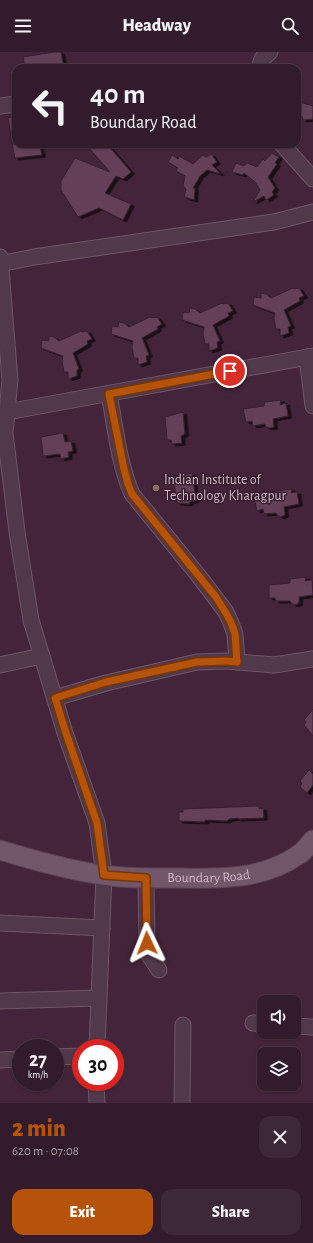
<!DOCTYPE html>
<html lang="en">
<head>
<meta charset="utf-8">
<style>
  body { margin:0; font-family:"Alegreya Sans",sans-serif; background:#3d2838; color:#f1f3f6; height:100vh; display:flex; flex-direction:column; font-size:15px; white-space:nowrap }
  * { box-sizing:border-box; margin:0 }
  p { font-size:13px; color:#a8a1a9 }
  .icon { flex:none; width:22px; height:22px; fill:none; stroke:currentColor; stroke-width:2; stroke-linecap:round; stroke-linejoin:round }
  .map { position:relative; height:1051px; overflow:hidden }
  .side { display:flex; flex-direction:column; background:#321b2c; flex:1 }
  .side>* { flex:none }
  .top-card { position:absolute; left:12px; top:12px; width:289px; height:84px; border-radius:12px; box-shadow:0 1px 3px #0004,0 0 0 1px #4d3948; background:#321b2c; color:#f1f3f6; overflow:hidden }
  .tools { position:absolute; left:257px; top:943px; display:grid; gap:8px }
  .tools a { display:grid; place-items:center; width:44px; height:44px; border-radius:8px; background:#321b2c; box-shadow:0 1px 3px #0004,0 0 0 1px #4d3948; font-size:20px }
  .speed { position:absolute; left:12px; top:987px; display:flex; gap:8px; font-size:20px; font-weight:700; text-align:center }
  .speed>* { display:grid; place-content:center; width:52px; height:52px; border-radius:50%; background:#321b2c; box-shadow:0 1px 3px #0004,0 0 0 1px #4d3948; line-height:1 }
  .speed small { font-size:10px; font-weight:400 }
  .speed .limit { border:6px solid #d22; background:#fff; color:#111 }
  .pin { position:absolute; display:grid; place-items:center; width:34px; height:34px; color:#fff; margin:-17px; border:2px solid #fff; border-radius:50%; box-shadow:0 1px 4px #0007 }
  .me { position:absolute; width:44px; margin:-22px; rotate:358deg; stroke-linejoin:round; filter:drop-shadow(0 0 3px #0008) }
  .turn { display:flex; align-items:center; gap:14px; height:84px; padding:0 12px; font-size:18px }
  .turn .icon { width:52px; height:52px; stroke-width:2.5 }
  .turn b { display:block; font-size:28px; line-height:34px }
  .round { display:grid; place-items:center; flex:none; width:42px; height:42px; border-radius:12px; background:#3d2838 }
  .head { display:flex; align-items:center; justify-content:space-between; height:68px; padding:0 12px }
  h1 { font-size:24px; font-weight:800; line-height:30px; color:#b45309 }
  .cta { display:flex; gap:8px; margin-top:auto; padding:8px 12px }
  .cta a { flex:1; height:46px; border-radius:12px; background:#b45309; color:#fff; font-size:16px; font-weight:800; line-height:46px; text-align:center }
  .cta a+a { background:#3d2838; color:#f1f3f6 }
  header { display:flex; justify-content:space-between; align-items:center; height:52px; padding:0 12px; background:#321b2c; font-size:18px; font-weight:800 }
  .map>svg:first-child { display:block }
  .building { fill:#634059; stroke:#3a1f32; filter:url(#shadow) }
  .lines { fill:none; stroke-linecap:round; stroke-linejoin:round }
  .minor-casing { stroke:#705668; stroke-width:17 }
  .major-casing { stroke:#5c4254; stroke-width:21 }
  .minor { stroke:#52384b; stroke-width:15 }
  .major { stroke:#72566a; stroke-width:19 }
  .route-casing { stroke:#753606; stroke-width:10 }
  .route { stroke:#b45309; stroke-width:7 }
  .education-dot { fill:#8d6e63; stroke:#381d30; stroke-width:1.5 }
  .labels { text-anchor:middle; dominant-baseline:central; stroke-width:3; stroke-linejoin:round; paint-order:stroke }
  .poi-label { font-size:14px; fill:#ccb5c5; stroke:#381d30; text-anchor:start }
  .street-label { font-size:14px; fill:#ccb5c5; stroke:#381d30 }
</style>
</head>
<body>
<header><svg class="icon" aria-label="menu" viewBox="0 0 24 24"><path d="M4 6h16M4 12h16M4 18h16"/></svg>Headway<svg class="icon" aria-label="search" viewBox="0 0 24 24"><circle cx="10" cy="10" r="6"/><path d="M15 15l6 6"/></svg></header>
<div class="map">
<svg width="313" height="1051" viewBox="0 0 313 1051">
  <defs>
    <filter id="shadow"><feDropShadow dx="3.5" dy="2" stdDeviation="0" flood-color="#0009"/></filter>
  </defs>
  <rect width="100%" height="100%" fill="#43243a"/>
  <g class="building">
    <path d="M54 0H61L64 16H25L23 5Z"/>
    <path d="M303 51 313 54V67L303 68 302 64H297V52Z"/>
    <path d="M16 64V90H12L8 66Z"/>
    <path d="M12 92H32L33 96 40 95 42 103 15 106Z"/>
    <path d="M94 92H107L131 120 123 127 116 124 105 141 131 152 123 168 99 156 78 165 61 138V129L75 106 110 120 89 96Z"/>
    <path d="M272 101 279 105 275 111 277 112 268 125 275 136 272 140 274 143 266 148 264 144 253 150 260 138 255 130 244 121 243 123 232 120 236 111 244 114 247 111 257 115 263 107 265 109Z"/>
    <path d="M211 102 217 110 212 113 221 122 207 118 200 124 193 136H195L194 148 184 145 186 137 183 134 185 124 176 119 178 116 168 110 172 103 178 107 179 104 193 112 203 103 207 105Z"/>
    <path d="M293 236 294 237 299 236 304 244 299 246 300 249 284 258 291 274 288 275 289 281 280 284V277H276L274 266 275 261 253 253 254 245 261 246V241L266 242 271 246Z"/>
    <path d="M222 251 223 252 228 251 233 259 228 261 229 264 213 273 220 289 217 290 218 296 209 299V292H205L203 281 204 275 182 268 183 260 189 261 190 256 195 257 200 261Z"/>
    <path d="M150 265 152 266 157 265 162 272 157 275 158 277 142 286 149 303 146 304 147 310 138 313V306H134L132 295 133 289 111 282 112 274 118 275 119 270 124 271 129 275Z"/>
    <path d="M81 279 82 280 87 279 92 287 87 289 88 292 73 301 79 317 77 318V324L68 327V320H64L62 309 63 304 41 296 42 288 49 289V284L54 285 59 289Z"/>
    <path d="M281 348 280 353 286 351 288 364 273 367 274 375 270 376 266 375 265 372 253 374 252 369 246 370 243 357 264 354 265 350Z"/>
    <path d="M183 360 185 382 181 384 182 391 172 392 171 388H167L165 365Z"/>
    <path d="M62 381H63L65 390 71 389 73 399 68 400 69 405 61 407 60 402 43 404 41 385Z"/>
    <path d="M192 421 196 448 190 450 189 452 177 451 174 430 180 428 181 424Z"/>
    <path d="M292 437 291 441 297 440 299 452 284 455 285 463 281 465 277 463 276 461 264 462 263 457 257 459 254 445 275 442 276 439Z"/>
    <path d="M306 525 305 529 312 528 313 543 299 545V551L295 553 291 551 290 549H276L275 546H269V533L290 531V527Z"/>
    <path d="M313 657V684L304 673 306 670 304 668Z"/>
    <path d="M309 718 313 722V733L307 741 300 735 302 731 300 729Z"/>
    <path d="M259 754V757L263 756 264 766 238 767V766L229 767 227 769 205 768V770L179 769V760H183V757Z"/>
  </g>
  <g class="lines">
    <defs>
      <g id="minor">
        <path d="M259 16 262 7 270 0"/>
        <path d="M0 54 16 52"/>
        <path d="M282 92 313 127"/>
        <path d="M0 205 10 328 5 381 17 480 31 568 65 681 97 771 104 823 97 996"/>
        <path d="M0 212 34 205 274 170 313 160"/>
        <path d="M307 305 313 354"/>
        <path d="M109 342C115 373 119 413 132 442L198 523 226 560 231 571 235 582 237 610"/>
        <path d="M7 360 313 304"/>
        <path d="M0 613 42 604"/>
        <path d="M55 646 106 631 197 610 226 609 274 613 313 607"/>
        <path d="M146 826 147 891 149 903 159 918"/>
        <path d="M0 871 102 876"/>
        <path d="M0 949 98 946"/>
        <path d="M253 971 264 972"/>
        <path d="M294 974 313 975"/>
        <path d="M55 1005 81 1004"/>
        <path d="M0 1008 21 1007"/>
        <path d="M96 1030 97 1051"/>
        <path d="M182 1051 183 973"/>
      </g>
      <g id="major">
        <path id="s1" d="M0 798C34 808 68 818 103 823 129 827 155 826 182 826 222 827 264 827 298 803 304 800 308 793 313 788"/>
      </g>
    </defs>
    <use href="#minor" class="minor-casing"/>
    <use href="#major" class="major-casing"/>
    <use href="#minor" class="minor"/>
    <use href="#major" class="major"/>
  </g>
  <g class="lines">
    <defs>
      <path id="route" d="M147 891 146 826 104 823 97 771 66 681 55 646 106 630 197 610 226 609 237 610C236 601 236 591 235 582 232 568 223 557 216 545L132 442 128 432 124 417 109 342 230 319"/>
    </defs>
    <use href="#route" class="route-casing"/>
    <use href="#route" class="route"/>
  </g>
  <circle class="education-dot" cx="156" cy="436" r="4"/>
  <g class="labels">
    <g class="poi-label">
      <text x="164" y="428">Indian Institute of<tspan x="164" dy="16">Technology Kharagpur</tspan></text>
    </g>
    <g class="street-label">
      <text stroke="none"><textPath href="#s1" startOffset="212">Boundary Road</textPath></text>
    </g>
  </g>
</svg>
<div class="tools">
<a><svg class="icon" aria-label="sound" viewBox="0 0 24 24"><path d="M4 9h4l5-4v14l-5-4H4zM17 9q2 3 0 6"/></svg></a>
<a><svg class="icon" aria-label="layers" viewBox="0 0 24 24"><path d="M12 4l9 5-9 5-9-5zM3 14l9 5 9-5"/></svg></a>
</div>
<div class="speed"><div>27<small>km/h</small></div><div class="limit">30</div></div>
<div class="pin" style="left:230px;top:319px;background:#d93025"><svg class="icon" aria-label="arrive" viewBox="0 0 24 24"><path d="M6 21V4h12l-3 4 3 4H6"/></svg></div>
<svg class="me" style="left:147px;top:891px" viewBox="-20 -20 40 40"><path d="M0-17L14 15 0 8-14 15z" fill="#b45309" stroke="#fff" stroke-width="4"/></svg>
<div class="top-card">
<div class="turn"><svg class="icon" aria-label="left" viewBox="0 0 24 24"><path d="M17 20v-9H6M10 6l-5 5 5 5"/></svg><div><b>40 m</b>Boundary Road</div></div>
</div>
</div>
<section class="side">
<div class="head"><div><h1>2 min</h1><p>620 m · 07:08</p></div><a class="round"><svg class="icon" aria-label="close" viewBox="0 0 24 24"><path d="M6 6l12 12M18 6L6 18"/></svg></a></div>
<div class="cta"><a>Exit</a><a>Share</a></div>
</section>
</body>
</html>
